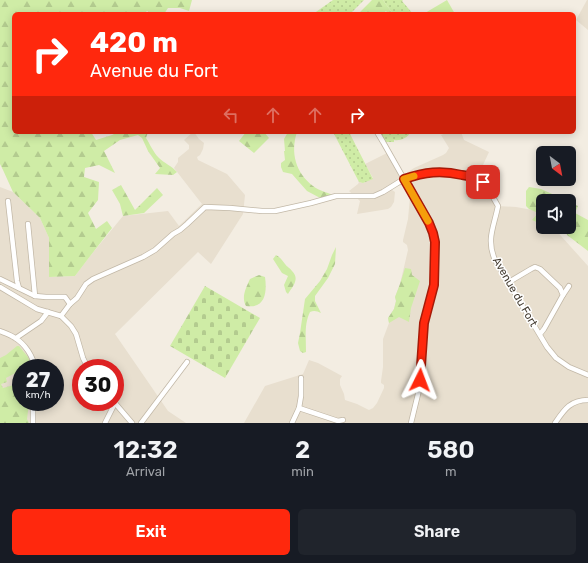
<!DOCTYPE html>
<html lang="en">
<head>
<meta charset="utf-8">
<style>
  body { margin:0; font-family:Rubik,sans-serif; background:#20242c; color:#f1f3f6; height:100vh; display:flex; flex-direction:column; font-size:15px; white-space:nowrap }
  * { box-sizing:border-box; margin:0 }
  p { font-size:13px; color:#9ea1a6 }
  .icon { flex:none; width:22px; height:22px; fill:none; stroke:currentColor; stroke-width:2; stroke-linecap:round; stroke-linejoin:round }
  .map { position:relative; height:423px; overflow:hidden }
  .panel { display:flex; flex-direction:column; background:#171b24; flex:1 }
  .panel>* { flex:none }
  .hud { position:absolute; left:12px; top:12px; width:564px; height:122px; border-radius:6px; box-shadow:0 2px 10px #0003; background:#ff280d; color:#fff; overflow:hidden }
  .needle { width:26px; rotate:148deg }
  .fabs { position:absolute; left:536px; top:146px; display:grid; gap:8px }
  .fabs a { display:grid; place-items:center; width:40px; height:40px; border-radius:6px; background:#171b24; box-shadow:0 2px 10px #0003; font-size:20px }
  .speed { position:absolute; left:12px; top:359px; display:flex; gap:8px; font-size:20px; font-weight:700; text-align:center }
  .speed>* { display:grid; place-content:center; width:52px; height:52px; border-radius:50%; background:#171b24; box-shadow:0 2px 10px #0003; line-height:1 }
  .speed small { font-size:10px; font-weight:400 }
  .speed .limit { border:6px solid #d22; background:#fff; color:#111 }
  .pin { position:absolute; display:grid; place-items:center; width:34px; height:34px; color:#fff; margin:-17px; border-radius:8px; box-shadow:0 2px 6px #0006 }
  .me { position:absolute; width:44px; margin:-22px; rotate:3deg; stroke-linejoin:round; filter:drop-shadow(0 0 3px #0008) }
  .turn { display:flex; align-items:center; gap:14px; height:84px; padding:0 12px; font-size:18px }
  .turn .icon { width:52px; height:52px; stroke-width:2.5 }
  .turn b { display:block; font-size:28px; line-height:34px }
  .lanes { display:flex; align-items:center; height:38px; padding:0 12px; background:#0003; justify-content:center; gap:20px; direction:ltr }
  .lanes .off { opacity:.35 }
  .eta { display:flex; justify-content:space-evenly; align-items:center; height:68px; text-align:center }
  .eta b { font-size:24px; font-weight:600; line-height:28px }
  .cta { display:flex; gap:8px; margin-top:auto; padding:8px 12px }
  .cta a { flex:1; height:46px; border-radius:6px; background:#ff280d; color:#fff; font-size:16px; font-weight:600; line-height:46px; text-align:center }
  .cta a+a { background:#20242c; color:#f1f3f6 }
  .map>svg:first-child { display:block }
  .residential { fill:#e8dfcf; fill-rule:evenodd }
  .green { fill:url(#green-dots) }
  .forest { fill:url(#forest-firs) }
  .cemetery { fill:url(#cemetery-stones) }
  .pitch { fill:#cfeca6 }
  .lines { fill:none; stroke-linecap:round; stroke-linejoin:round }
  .minor-casing { stroke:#c2b8a7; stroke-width:6 }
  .minor { stroke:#fff; stroke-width:4.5 }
  .route-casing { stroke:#a61a08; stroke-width:10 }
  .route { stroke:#ff280d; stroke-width:7 }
  .slow { stroke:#f59e0b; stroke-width:7 }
  .labels { text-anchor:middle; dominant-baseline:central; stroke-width:3; stroke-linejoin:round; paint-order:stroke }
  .street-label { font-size:11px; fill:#453d32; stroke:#fff }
</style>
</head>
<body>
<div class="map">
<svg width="588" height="423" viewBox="0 0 588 423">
  <defs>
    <pattern id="green-dots" width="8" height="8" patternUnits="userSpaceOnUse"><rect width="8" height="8" fill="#cfeca6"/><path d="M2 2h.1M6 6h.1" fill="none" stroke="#b3cb8f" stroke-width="1.8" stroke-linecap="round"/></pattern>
    <pattern id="forest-firs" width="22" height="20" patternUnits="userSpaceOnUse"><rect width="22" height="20" fill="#cfeca6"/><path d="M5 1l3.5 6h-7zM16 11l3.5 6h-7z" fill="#b3cb8f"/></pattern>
    <pattern id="cemetery-stones" width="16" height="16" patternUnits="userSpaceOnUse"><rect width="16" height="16" fill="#cfeca6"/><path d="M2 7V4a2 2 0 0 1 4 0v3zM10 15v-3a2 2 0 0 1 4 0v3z" fill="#b3cb8f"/></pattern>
  </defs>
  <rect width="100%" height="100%" fill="#f3ede2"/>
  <g class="residential">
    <path d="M587 0H588V30L576 20Z"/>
    <path d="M193 132H194L199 139 204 143 203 149 200 155 197 157 198 160 227 174 245 195 243 214 211 264 198 252 115 334 168 411 186 423H0V187L13 192 40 218 49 238V277L75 276 91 255 123 216 168 211 179 226 202 204 174 168 178 162V158L189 149V145L184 140ZM21 368H55V402H21ZM81 368H115V402H81Z"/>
    <path d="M448 132H461L464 140 489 152 477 178 479 180 498 206 516 207 538 211 543 216V227H553L588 266V423H244L265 386 303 374 309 360 318 363 342 376 340 379V385L344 394 345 400 357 404 369 410 373 408 377 403 384 388V385L381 383V381L383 367V339L389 323 388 318 394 309 396 301 395 297 400 284 408 250 407 245 403 242V240L408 219 410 197 406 187 403 185 397 186 395 185 391 188 392 190 395 192 394 202 391 207 388 209 357 214 360 201 349 191 358 184 359 182 363 183 373 178 365 164 389 152 402 176 414 168 443 155 446 153 449 148 441 135Z"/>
  </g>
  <g class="green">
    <path d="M333 0H364L350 14H313Z"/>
    <path d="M383 0H403L402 1 413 14H393Z"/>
    <path d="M333 132H349L373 179 363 183 359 182Z"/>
    <path d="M377 132H411C407 138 401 141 394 140V142H383Z"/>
  </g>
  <g class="forest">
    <path d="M0 0H192L189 11 180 8H168L164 14H153L147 11 144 14H14V132H91L96 140 112 135 118 132H148L146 138C150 144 153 152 159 158 164 163 172 166 177 172L173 175 155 174 160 168 148 151 142 138 138 135 120 140 104 151 115 173 99 165 85 168 84 177 99 182 98 200 88 213 96 229 107 221 112 228 91 255 75 276 49 277V238L40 218 13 192 3 170 0 164Z"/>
    <path d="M372 0H383L393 14H388L386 11 383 14H358Z"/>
    <path d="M246 132H264L269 138 254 153 239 141Z"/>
    <path d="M288 132H297C290 153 296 173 313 186 319 191 329 193 336 196L322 199 307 191 299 182 292 174 283 172 281 167V163L285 160 284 151H285L284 139Z"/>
    <path d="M121 185 135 210 157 188 163 195 144 213 123 216 120 204 112 190Z"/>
    <path d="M529 187 541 189 568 201H543V225L532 220 538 213 529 209 526 206V191Z"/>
    <path d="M569 202 578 206 575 213 588 220V251L567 235 566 231 563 229 548 232 545 227H569Z"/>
    <path d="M336 247 335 264 328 278 315 296V301L321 313C317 311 314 310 310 312 304 324 306 338 306 352L303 353 300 351 298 343 300 333 305 299 320 281 327 269 332 255Z"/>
    <path d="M276 255C280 257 282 260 285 264 287 267 290 268 292 271 300 279 293 286 288 294L286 292 284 285 288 276 282 273 273 259Z"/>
    <path d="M405 268 411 269 412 275 420 281 411 308 409 322 399 317 389 323 388 318 394 309 396 301 395 297 400 284Z"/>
    <path d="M259 275 265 277C267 291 266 309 246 306 241 297 246 288 250 279Z"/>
    <path d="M17 346H19L28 357 30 362 29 365 25 367V368H21V370L6 378 7 382 1 384 3 388 21 383V402H31L29 403 27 419 29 423H0V358L6 355Z"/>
  </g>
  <path class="cemetery" d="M205 286 260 318 225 378 170 346Z"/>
  <path class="pitch" d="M447 0 455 14H426L425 13Z"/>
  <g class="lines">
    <defs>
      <g id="minor">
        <path d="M377 132 383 142 429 223 433 233 435 242 434 285 424 323 421 380 419 390 411 423"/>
        <path d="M8 201 17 281 19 288"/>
        <path d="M28 224 35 296"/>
        <path d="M0 279 35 296 46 297H65L70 304"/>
        <path d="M509 282 531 269 535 267 540 269 560 288 563 295 544 329 540 334"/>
        <path d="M0 287 37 309 61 316 71 326 76 334 83 358 88 368"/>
        <path d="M563 295 569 286"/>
        <path d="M61 316 70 304 77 298 86 284 93 279 143 257 155 250 173 234 180 230 187 224 205 207 230 208 262 211H275L311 203 336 196H374L383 192 404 179 418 174 431 172H449L474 177 479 180 486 185 498 206C494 227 486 239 495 260L547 347 556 358 569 367 588 375"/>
        <path d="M0 331C5 333 11 335 15 338 25 344 33 356 35 368"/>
        <path d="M16 338 41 321 48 312"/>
        <path d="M114 402 132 423"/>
        <path d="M299 408 338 421 343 420"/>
        <path d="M33 423V402"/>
        <path d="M105 423 115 403"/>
        <path d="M141 423 187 362"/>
        <path d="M292 423 299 408 301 396V378"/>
        <path d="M555 423C564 410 570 400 588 400"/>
      </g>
    </defs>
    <use href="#minor" class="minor-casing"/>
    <use href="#minor" class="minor"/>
  </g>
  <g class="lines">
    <defs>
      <path id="route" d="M420 380 424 323 434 285 435 242 433 233 429 223 404 179C425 172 441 170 462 175 470 176 476 177 483 182"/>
    </defs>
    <use href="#route" class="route-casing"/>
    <use href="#route" class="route"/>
    <path class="slow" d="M414 176 404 179 428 221"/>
  </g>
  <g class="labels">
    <g class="street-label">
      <text transform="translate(515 292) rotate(60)">Avenue du Fort</text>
    </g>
  </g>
</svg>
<div class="fabs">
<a><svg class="needle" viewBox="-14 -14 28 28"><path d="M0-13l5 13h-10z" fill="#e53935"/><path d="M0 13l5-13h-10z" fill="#9ea1a6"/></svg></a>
<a><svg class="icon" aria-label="sound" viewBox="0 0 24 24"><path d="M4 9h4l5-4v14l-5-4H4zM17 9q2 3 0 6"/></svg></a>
</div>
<div class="speed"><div>27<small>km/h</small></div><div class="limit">30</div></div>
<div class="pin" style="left:483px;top:182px;background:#d93025"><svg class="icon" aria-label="arrive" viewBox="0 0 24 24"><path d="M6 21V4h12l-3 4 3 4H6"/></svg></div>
<svg class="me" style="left:420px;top:380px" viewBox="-20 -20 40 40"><path d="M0-17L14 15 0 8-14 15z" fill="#ff280d" stroke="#fff" stroke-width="4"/></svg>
<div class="hud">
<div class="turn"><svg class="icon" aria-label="right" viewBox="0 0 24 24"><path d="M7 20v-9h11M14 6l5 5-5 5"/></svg><div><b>420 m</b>Avenue du Fort</div></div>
<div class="lanes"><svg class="icon off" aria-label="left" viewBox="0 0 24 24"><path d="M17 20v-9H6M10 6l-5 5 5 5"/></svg><svg class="icon off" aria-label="ahead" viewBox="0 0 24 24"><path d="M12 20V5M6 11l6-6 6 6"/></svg><svg class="icon off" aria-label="ahead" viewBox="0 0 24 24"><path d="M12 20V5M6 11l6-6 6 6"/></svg><svg class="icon" aria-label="right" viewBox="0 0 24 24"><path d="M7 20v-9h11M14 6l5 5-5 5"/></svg></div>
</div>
</div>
<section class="panel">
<div class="eta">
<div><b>12:32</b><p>Arrival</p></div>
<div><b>2</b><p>min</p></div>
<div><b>580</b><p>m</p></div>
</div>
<div class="cta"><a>Exit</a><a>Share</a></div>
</section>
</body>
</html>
